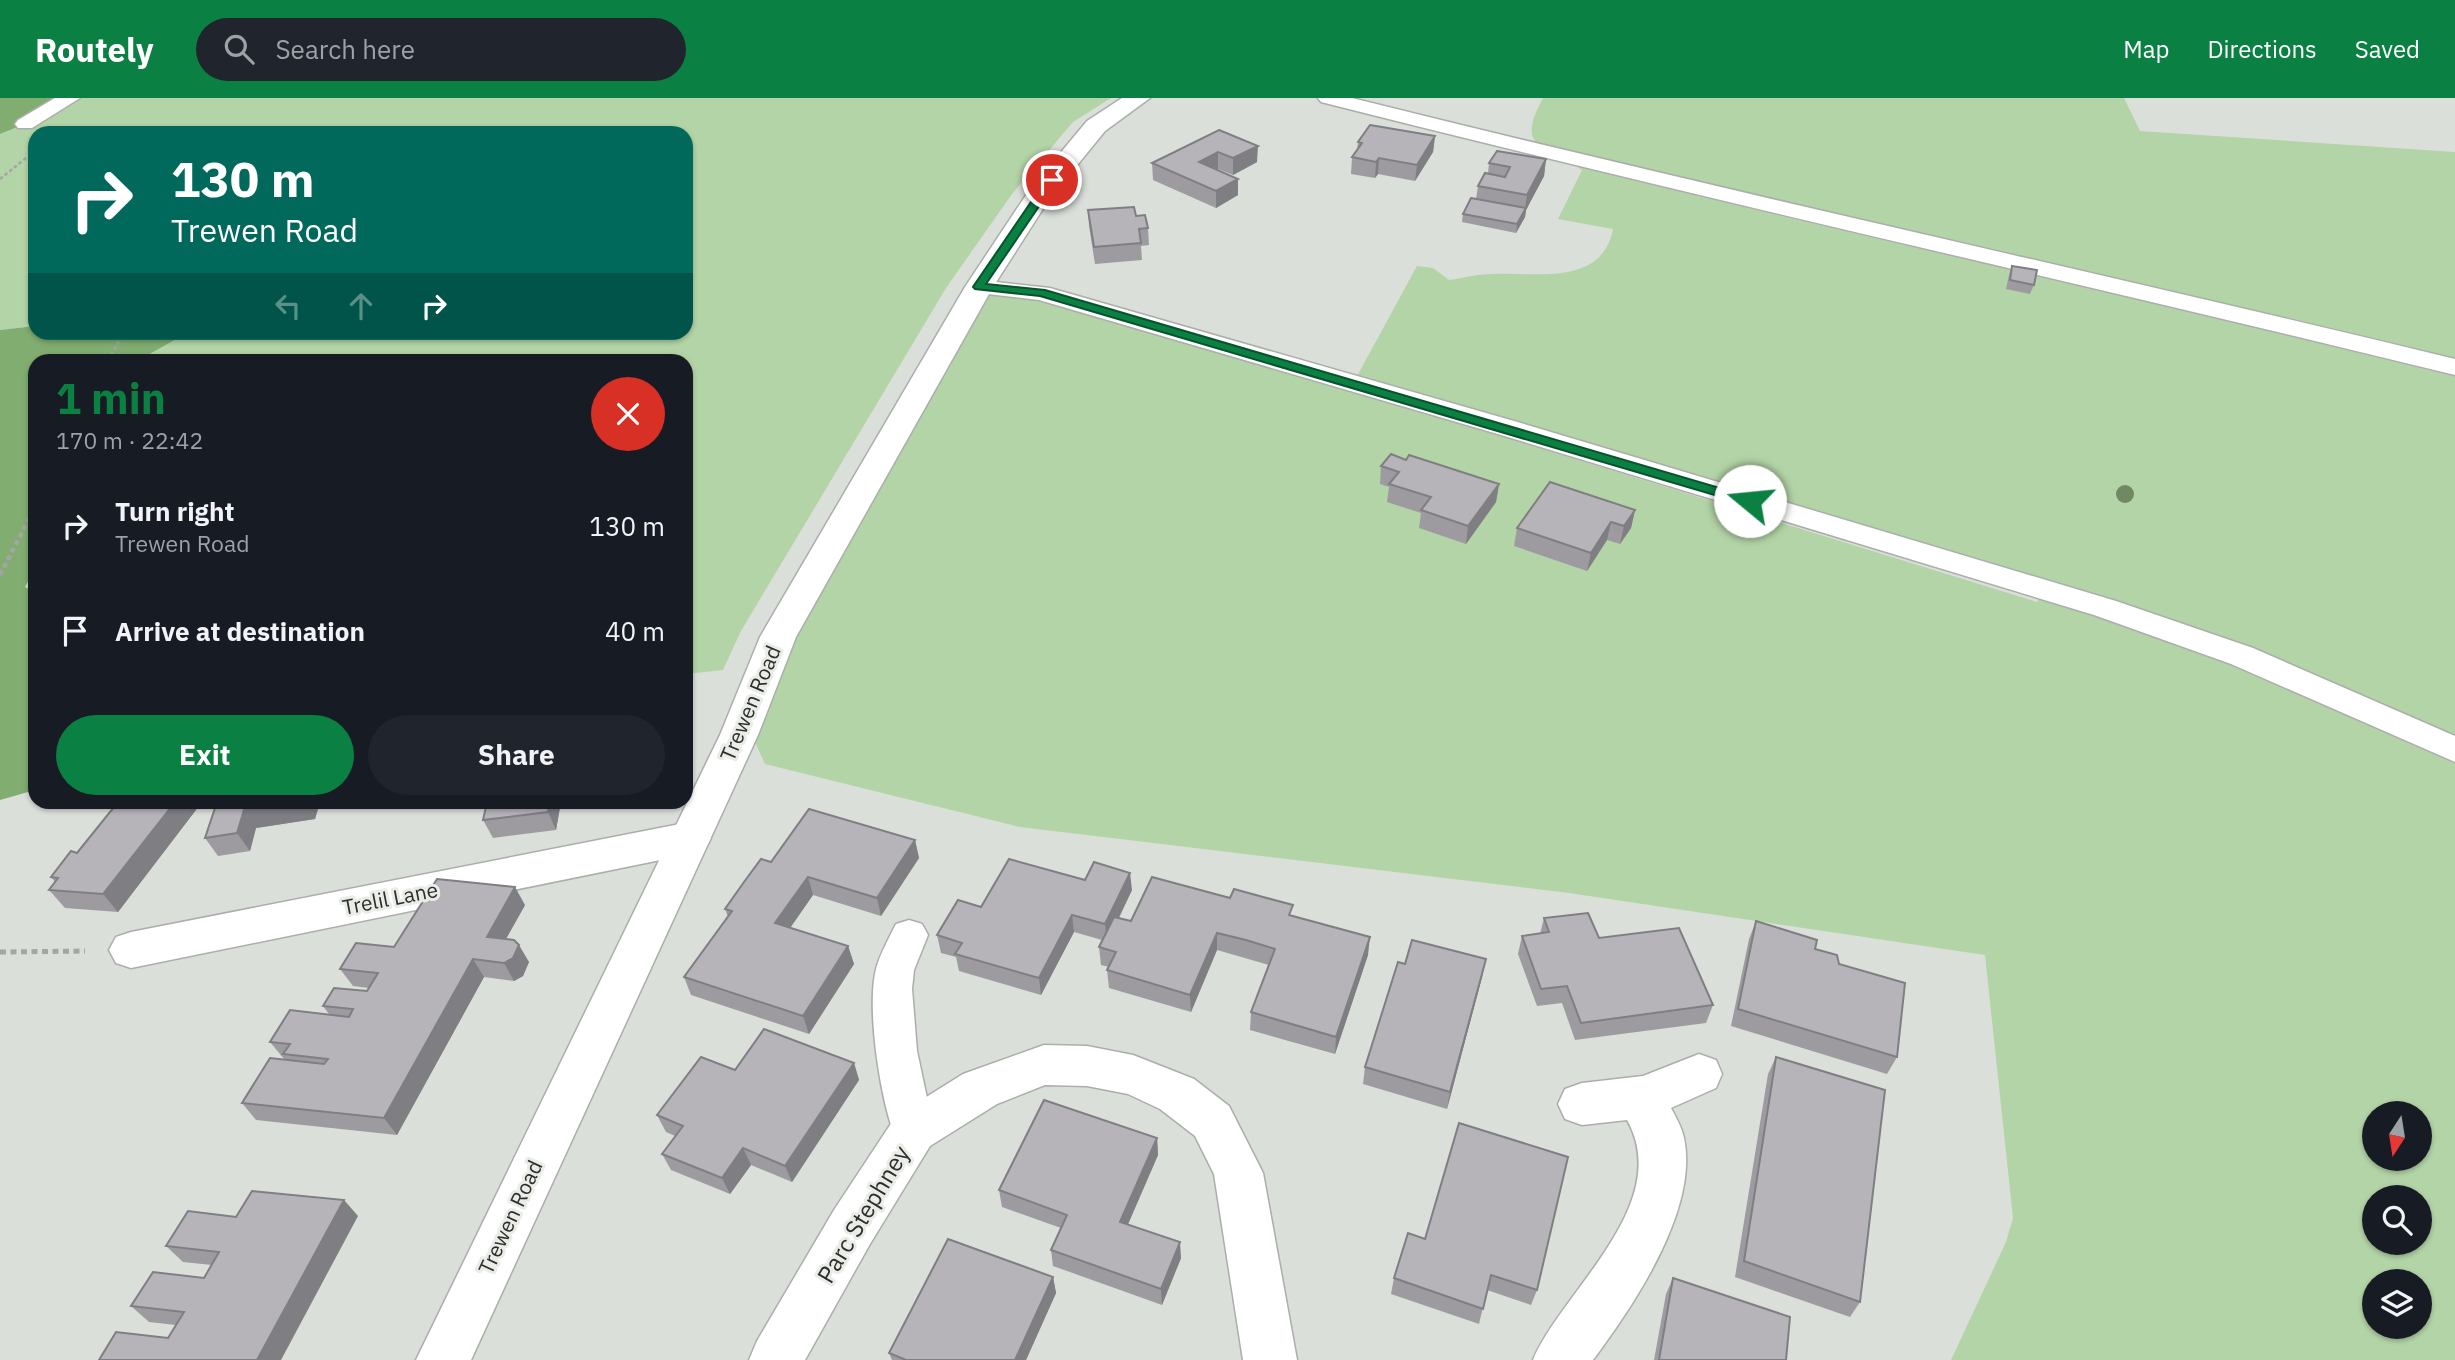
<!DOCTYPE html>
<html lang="en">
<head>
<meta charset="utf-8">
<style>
  body { margin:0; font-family:"IBM Plex Sans",sans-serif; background:#20242c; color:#f1f3f6; height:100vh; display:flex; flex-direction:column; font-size:26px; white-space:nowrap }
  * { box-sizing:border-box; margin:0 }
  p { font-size:23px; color:#9ea1a6 }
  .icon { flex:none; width:38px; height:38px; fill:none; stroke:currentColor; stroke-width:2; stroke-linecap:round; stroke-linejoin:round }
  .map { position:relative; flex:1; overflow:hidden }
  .sheet { position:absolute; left:28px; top:256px; width:665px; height:455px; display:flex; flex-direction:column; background:#171b24; border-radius:21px; box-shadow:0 2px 5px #0004 }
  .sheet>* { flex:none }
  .top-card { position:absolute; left:28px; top:28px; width:665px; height:214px; border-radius:21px; box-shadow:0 2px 5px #0004; background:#00695c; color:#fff; overflow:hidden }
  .needle { width:46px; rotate:192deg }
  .fabs { position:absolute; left:2362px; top:1003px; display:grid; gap:14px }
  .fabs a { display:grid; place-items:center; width:70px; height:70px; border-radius:50%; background:#171b24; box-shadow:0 2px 5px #0004; font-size:35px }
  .pin { position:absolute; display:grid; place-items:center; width:60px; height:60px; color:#fff; margin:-30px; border:4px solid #fff; border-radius:50%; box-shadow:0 2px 7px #0007 }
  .me { position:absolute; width:77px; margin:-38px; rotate:287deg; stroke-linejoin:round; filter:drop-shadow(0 0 5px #0008) }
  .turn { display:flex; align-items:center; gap:24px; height:147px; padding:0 28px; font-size:32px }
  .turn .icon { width:91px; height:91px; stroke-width:2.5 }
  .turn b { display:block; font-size:49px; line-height:60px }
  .lanes { display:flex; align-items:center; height:66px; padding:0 28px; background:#0003; justify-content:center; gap:35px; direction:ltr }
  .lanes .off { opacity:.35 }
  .round { display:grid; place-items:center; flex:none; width:74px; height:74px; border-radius:37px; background:#20242c }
  .summary { display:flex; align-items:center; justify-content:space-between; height:119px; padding:0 28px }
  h1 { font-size:42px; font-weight:800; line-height:52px; color:#0b8043 }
  .primary-button { display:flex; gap:14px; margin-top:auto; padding:14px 28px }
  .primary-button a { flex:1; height:80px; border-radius:42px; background:#0b8043; color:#fff; font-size:28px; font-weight:800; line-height:80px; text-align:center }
  .primary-button a+a { background:#20242c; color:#f1f3f6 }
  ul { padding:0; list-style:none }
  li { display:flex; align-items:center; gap:21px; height:105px; padding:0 28px }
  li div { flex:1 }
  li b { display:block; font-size:26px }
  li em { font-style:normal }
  header { display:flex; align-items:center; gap:42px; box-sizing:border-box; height:98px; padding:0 35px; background:#0b8043; color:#fff }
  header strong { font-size:33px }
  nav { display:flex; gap:38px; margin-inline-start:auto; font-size:24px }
  .search { width:490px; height:63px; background:#20242c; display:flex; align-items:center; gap:18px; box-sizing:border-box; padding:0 24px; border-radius:38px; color:#9ea1a6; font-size:26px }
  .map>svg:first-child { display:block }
  .green { fill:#b3d4a7; fill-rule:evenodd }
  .forest { fill:#81ad71 }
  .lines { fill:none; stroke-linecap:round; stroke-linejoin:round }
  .service-casing { stroke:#abaeaa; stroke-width:3 }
  .minor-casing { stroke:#abaeaa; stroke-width:3 }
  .tertiary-casing { stroke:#abaeaa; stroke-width:3 }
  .path-far2 { stroke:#a3a6a2; stroke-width:2.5; stroke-dasharray:3.5 2.5; stroke-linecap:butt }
  .path-far1 { stroke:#a3a6a2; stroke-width:4.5; stroke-dasharray:5 3.5; stroke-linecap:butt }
  .path { stroke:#a3a6a2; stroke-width:5; stroke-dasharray:6 4.5; stroke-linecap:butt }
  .service { fill:#fff; fill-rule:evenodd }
  .minor { fill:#fff; fill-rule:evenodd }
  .tertiary { fill:#fff; fill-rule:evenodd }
  .tree { fill:#708963 }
  .wall { fill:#9d9b9f }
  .shaded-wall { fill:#7f7e82 }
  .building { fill:#b6b4b9; stroke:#7f7e82; stroke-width:2 }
  .route { fill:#0b8043; stroke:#07532c; stroke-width:2 }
  .labels { text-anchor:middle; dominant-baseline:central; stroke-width:6; stroke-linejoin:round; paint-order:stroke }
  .street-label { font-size:21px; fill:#2c2e2c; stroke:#e9ece7 }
  .near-street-label { font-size:24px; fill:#2c2e2c; stroke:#e9ece7 }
</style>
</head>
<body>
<header>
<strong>Routely</strong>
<div class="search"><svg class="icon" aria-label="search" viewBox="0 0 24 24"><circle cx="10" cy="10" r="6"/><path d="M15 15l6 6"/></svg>Search here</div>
<nav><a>Map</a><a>Directions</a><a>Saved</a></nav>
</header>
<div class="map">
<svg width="2455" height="1262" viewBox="0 0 2455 1262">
  <rect width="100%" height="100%" fill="#dbdfda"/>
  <g class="green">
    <path d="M58 0H1111L1073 24 1012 96 972 153 946 190 741 533 723 572 686 576V262H144L146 258 187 234H686V35H35V228L0 232V36L25 26Z"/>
    <path d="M1543 0H2124L2140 33 2455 54V650L2282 572 1356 280 1417 168 1433 170 1449 182C1463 180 1478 176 1492 176 1535 174 1602 189 1613 131L1558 121 1582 72C1545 45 1514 53 1543 0Z"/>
    <path d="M975 195 1040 201 1408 309 2037 504 2042 491 2455 652V1262H1951L2006 1144 2013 1120 1985 857 1569 795 1020 729 765 666 745 622ZM2375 1015H2420V1060H2375ZM2375 1099H2420V1144H2375ZM2375 1183H2420V1228H2375Z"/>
  </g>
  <g class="forest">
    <path d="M0 0H58L25 26 0 36Z"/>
    <path d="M35 228V234L187 235 146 258 144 262H35V471L25 489 35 494V692L0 702V232Z"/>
  </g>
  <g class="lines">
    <defs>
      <g id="service">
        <path d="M55 0H80L32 30H18L15 26 18 22Z"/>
        <path d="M1318 0H1352C1719 92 2088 172 2455 261V277C2077 184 1698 100 1321 4Z"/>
        <path d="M979 182 1050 190 1521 325 2116 503 2253 550 2455 638V664L2231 566 2094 517 1501 337 1039 202 970 194 967 189 970 184Z"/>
        <path d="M909 822 922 826 928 837 914 872 912 891 917 953 934 1033 928 1046 913 1052 898 1046C881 1008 866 912 876 871 880 856 889 840 896 826Z"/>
      </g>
      <g id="minor">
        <path d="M690 724 705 729 711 740 705 751 690 756 131 870 116 865 109 852 116 839 131 834Z"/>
        <path d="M1044 947 1087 948 1133 957 1194 981 1229 1008 1263 1075 1297 1262H1243L1214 1076 1195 1038 1160 1011 1128 996 1087 988 1045 987 997 1006 930 1048 870 1146 805 1262H749L757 1243 834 1112 896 1018 963 976Z"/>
        <path d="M1699 956 1716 962 1722 976 1716 990 1671 1010C1676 1019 1682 1030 1684 1040 1699 1111 1634 1207 1593 1262H1533C1561 1194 1675 1106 1627 1022L1582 1027 1565 1021 1558 1006 1565 991 1582 985 1643 978Z"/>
      </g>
      <path id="tertiary" d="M1122 0H1150L1105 33 1048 103 993 189 796 539 758 637 471 1262H416L720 637 760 539 965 189 1028 94 1087 23Z"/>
    </defs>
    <use href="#service" class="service-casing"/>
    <use href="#minor" class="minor-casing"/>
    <use href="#tertiary" class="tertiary-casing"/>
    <g class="path-far2">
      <path d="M0 81 26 60"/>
      <path d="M108 262 119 243V234"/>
    </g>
    <path class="path-far1" d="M0 477 35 409"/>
    <path class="path" d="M0 854 85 853"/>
    <use href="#service" class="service"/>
    <use href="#minor" class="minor"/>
    <use href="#tertiary" class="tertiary"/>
  </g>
  <circle class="tree" cx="2125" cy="396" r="9"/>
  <g class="wall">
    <path d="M1219 32 1257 64 1233 77 1218 71 1216 72 1238 81V97L1216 110 1153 82 1152 65Z"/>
    <path d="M1435 38 1433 54 1415 83 1378 76 1375 80 1351 76 1352 59 1357 52 1358 44Z"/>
    <path d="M1546 61 1544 78 1526 112 1525 119 1516 135 1462 124 1463 116 1476 101 1478 88 1488 76 1489 65Z"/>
    <path d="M1088 112 1136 118 1148 130 1149 147 1141 148 1142 162 1095 166 1089 128Z"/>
    <path d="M2012 168 2034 187 2030 196 2006 191 2009 177Z"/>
    <path d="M1406 362 1499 386 1496 404 1466 446 1419 430 1421 415 1387 404 1389 389 1380 386 1381 368Z"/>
    <path d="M1635 412 1631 430 1620 446 1607 442 1587 473 1514 448 1517 430Z"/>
    <path d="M118 704H202L118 814 65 810 49 792 55 784 51 779 77 755Z"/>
    <path d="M217 704H320L315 721 256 730 250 753 218 758 205 740Z"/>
    <path d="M561 704 556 732 493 740 483 722Z"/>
    <path d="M915 742 919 760 881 818 813 797 790 830 848 848 854 866 809 936 691 897 684 879 728 819 725 811 771 764Z"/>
    <path d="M1085 782 1132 792 1119 820 1131 823 1293 818 1368 857 1335 956 1250 932 1251 914 1269 867 1217 852 1191 914 1109 890 1107 872 1109 869 1101 867 1099 849 1102 842 1074 834 1041 897 959 873 956 859 941 855 937 837 981 809Z"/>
    <path d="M525 807 506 841 529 864 523 878 514 883 484 879 397 1037 256 1022 242 1005 288 962 284 961 270 944 329 916 323 908 367 893 369 890 353 888 340 871 394 849Z"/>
    <path d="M1544 820 1599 840 1713 907 1706 925 1575 942 1562 905 1537 908 1518 856 1522 838 1540 836Z"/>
    <path d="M1756 823 1815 851 1839 866 1897 959 1887 976 1731 928 1749 841Z"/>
    <path d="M1482 879 1447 1011 1363 986 1365 969Z"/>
    <path d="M1776 959 1860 1204 1850 1219 1735 1179 1768 976Z"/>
    <path d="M854 965 859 982 792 1084 751 1067 730 1096 671 1072 662 1056 675 1038 666 1034 657 1017 735 972Z"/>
    <path d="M1157 1040 1158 1057 1128 1126 1181 1160 1162 1207 1053 1168 1051 1152 1061 1130 1002 1109 999 1092Z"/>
    <path d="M358 1118 168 1240 176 1227 149 1224 131 1208 204 1180 212 1167 183 1164 166 1148 236 1119Z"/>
    <path d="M1425 1141 1537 1192 1531 1207 1487 1192 1479 1226 1391 1196 1394 1180Z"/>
    <path d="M1053 1179 1056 1195 1026 1262H892L889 1255Z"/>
    <path d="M1673 1180 1786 1262H1654L1666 1196Z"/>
  </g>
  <g class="shaded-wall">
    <path d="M1435 38 1433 54 1415 83 1417 67Z"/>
    <path d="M1258 48 1257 64 1233 77V60Z"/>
    <path d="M1218 54V71L1199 80V64Z"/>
    <path d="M1379 60 1378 76 1375 80 1376 64Z"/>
    <path d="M1546 61 1544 78 1526 112 1525 119 1516 135 1517 126 1525 112 1527 97Z"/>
    <path d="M1238 81V97L1216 110V93Z"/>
    <path d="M1499 386 1496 404 1466 446 1468 428Z"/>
    <path d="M1635 412 1631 430 1620 446 1624 428Z"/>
    <path d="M1611 424 1607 442 1587 473 1591 455Z"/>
    <path d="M686 618 689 626 686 657Z"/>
    <path d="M175 704H202L118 814 103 796Z"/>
    <path d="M302 704H320L315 721 256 730 250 753 237 735 244 712Z"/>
    <path d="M549 704H561L556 732 548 714Z"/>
    <path d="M915 742 919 760 881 818 877 800Z"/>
    <path d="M1130 775 1132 792 1107 844 1105 826Z"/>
    <path d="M808 779 813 797 781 843 775 825Z"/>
    <path d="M515 789 525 807 497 857 487 839Z"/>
    <path d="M1072 817 1074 834 1041 897 1039 880Z"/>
    <path d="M1217 835V852L1191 914 1190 897Z"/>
    <path d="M1370 839 1368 857 1335 956 1336 939Z"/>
    <path d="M519 847 529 864 523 878 514 883 504 865Z"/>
    <path d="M848 848 854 866 809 936 803 918Z"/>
    <path d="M473 861 484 879 397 1037 384 1020Z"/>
    <path d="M1486 861 1482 879 1447 1011 1450 994Z"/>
    <path d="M854 965 859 982 792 1084 785 1068Z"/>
    <path d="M1157 1040 1158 1057 1122 1140 1120 1124Z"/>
    <path d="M743 1050 751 1067 730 1096 722 1080Z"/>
    <path d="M344 1102 358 1118 281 1262H257Z"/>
    <path d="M1180 1144 1181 1160 1162 1207 1161 1191Z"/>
    <path d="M1053 1179 1056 1195 1026 1262H1015Z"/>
  </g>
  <g class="building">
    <path d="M1370 27 1435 38 1417 67 1379 60 1376 64 1352 59 1362 45 1358 44Z"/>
    <path d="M1219 32 1258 48 1233 60 1218 54 1199 64 1238 81 1216 93 1152 65Z"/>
    <path d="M1497 53 1546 61 1527 97 1478 88 1485 75 1505 79 1510 69 1489 65Z"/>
    <path d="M1471 100 1526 110 1517 126 1463 116Z"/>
    <path d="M1134 109 1136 118 1145 117 1148 130 1139 131 1141 145 1094 149 1088 112Z"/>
    <path d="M2012 168 2037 172 2034 187 2010 182Z"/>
    <path d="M1391 356 1406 362 1409 357 1499 386 1468 428 1421 412 1431 399 1389 386 1399 374 1381 368Z"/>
    <path d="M1550 384 1635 412 1624 428 1611 424 1591 455 1517 430Z"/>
    <path d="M35 564V609L33 610Z"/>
    <path d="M118 704H175L103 796 49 792 58 780 51 779 71 753 77 755Z"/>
    <path d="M217 704H302L244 712 237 735 205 740Z"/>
    <path d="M487 704H549L548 714 483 722Z"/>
    <path d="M809 711 915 742 877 800 808 779 775 825 848 848 803 918 684 879 732 813 725 811 744 784 761 761 771 764Z"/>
    <path d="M1009 761 1085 782 1094 764 1130 775 1105 826 1072 817 1039 880 955 856 962 845 937 837 958 802 981 809Z"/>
    <path d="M1152 779 1230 800 1234 791 1263 799 1293 807 1289 817 1370 839 1336 939 1251 914 1275 851 1246 842 1217 835 1190 897 1107 872 1116 854 1099 849 1114 819 1131 823Z"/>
    <path d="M437 781 515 789 487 839 514 842 519 847 513 860 504 865 473 861 384 1020 242 1005 270 960 324 966 328 961 283 956 290 946 270 944 290 912 349 919 353 911 323 908 334 890 367 893 378 875 340 871 356 845 394 849Z"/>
    <path d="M1588 815 1599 840 1679 830 1713 907 1581 925 1567 888 1541 891 1522 838 1549 834 1544 820Z"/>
    <path d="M1756 823 1817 842 1815 851 1837 857 1839 866 1905 885 1897 959 1738 911Z"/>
    <path d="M1412 842 1486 861 1450 994 1365 969 1398 864 1405 866Z"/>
    <path d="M764 931 854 965 785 1068 743 1050 722 1080 662 1056 683 1028 657 1017 701 959 735 972Z"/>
    <path d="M1776 959 1885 992 1860 1204 1744 1163Z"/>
    <path d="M1044 1002 1157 1040 1120 1124 1180 1144 1161 1191 1051 1152 1067 1117 999 1092Z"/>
    <path d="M1459 1025 1568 1059 1537 1192 1491 1177 1483 1211 1394 1180 1408 1135 1425 1141Z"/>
    <path d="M252 1093 344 1102 257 1262H99L116 1234 168 1240 184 1214 131 1208 153 1174 204 1180 219 1154 166 1148 188 1113 236 1119Z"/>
    <path d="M948 1141 1053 1179 1015 1262H906L889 1255Z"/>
    <path d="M1673 1180 1790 1219 1786 1262H1659Z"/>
  </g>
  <path class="route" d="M1052 78 1057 82 986 186 1045 192 1754 400 1756 403 1754 406H1745L1040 198 975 191 973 189 1048 79Z"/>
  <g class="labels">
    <g class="street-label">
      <text transform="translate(750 605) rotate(-67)">Trewen Road</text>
      <text transform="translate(390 800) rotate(-11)">Trelil Lane</text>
      <text transform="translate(510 1119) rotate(-65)">Trewen Road</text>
    </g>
    <g class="near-street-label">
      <text transform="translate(863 1116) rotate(-59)">Parc Stephney</text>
    </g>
  </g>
</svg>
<div class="fabs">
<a><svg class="needle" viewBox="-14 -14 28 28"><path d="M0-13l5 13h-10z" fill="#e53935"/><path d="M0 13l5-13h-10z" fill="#9ea1a6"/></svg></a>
<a><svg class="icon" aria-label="search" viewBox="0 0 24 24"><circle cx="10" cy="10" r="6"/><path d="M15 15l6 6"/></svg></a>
<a><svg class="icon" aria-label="layers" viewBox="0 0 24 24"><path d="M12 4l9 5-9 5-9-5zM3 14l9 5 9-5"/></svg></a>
</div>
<div class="pin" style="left:1052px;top:82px;background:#d93025"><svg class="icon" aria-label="arrive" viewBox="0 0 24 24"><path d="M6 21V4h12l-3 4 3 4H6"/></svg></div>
<svg class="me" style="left:1750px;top:403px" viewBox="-20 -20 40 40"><circle r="19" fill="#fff"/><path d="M0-13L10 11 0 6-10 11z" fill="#0b8043"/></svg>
<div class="top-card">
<div class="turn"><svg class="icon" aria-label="right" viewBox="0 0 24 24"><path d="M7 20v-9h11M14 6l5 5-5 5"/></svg><div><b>130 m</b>Trewen Road</div></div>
<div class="lanes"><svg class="icon off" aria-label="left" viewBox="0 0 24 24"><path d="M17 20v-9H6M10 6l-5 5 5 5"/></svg><svg class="icon off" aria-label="ahead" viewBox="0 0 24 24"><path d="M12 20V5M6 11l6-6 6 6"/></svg><svg class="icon" aria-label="right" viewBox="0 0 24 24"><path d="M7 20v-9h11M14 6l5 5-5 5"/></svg></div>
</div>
<section class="sheet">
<div class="summary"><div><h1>1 min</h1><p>170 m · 22:42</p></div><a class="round" style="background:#d93025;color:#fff"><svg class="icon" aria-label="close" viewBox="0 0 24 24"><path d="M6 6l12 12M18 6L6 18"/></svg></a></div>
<ul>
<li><svg class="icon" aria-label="right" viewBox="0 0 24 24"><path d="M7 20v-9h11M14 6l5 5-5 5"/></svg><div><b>Turn right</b><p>Trewen Road</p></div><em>130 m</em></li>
<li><svg class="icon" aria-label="arrive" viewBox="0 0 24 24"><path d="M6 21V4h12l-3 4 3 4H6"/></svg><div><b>Arrive at destination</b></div><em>40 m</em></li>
</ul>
<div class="primary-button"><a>Exit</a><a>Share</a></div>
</section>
</div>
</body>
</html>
